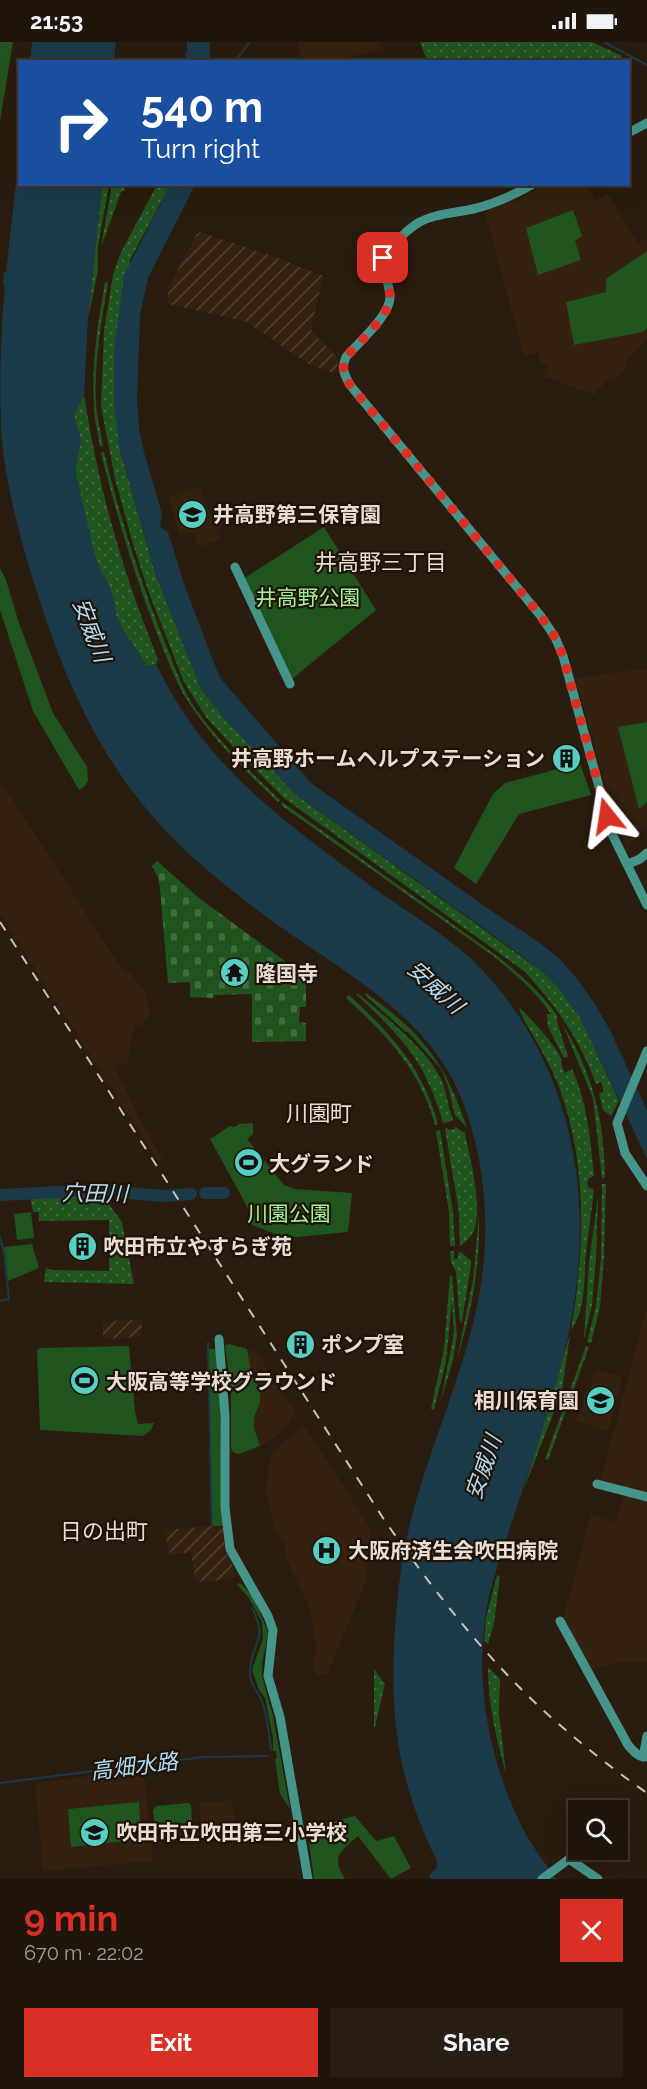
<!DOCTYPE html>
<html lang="en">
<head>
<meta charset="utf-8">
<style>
  body { margin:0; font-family:Raleway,"Noto Sans JP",sans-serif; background:#281e13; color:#f1f3f6; height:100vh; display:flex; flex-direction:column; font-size:22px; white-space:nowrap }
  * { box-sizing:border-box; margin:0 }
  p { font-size:20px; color:#a29f9c }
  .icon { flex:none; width:33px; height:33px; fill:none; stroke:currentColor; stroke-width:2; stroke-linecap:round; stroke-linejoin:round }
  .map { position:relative; height:1837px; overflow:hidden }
  .sheet { display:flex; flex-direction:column; background:#20150a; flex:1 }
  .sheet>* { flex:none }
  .banner { position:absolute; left:18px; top:18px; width:612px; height:126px; border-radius:0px; box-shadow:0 6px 24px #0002,0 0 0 2px #3d342b; background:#1a4fa0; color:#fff; overflow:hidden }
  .fabs { position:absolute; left:568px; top:1758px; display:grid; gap:12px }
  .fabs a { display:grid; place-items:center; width:60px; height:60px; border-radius:0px; background:#20150a; box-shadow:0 6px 24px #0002,0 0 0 2px #3d342b; font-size:30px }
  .pin { position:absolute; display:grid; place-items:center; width:51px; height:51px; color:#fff; margin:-26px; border-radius:12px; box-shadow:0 3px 9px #0006 }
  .me { position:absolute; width:66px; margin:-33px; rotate:345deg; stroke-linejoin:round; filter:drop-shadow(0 0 4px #0008) }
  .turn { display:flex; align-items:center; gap:21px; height:126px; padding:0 24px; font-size:27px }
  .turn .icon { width:78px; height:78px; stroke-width:2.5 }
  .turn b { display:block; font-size:42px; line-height:51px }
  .round { display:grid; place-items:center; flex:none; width:63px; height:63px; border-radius:0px; background:#281e13 }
  .overview { display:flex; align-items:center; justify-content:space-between; height:102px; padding:0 24px }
  h1 { font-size:36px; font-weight:700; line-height:45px; color:#d93025 }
  .primary-button { display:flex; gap:12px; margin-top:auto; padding:12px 24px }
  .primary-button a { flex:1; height:69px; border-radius:0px; background:#d93025; color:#fff; font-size:24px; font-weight:700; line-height:69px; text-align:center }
  .primary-button a+a { background:#281e13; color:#f1f3f6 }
  .status { display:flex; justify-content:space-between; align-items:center; height:42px; padding:0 30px; background:#20150a; direction:ltr }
  .status svg { height:16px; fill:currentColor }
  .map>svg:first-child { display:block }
  .built { fill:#34210f }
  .industrial { fill:url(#industrial-furrows) }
  .grass { fill:url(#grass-dots) }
  .cemetery { fill:url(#cemetery-stones) }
  .park { fill:#20541e }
  .water { fill:#1a3a4a }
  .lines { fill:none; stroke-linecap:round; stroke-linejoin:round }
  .stream { stroke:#1a3a4a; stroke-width:2 }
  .river { stroke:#1a3a4a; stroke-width:12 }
  .secondary { stroke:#46958a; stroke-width:9 }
  .rail { stroke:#cbc1b8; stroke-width:2; stroke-dasharray:10 10; stroke-linecap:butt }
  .route { stroke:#d93025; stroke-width:10; stroke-dasharray:0 18 }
  .labels { text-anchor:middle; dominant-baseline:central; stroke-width:4.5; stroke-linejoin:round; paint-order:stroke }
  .poi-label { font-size:21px; font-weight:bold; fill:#e7ddd5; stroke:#201206; text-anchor:start }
  .park-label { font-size:21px; fill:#9ef398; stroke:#201206 }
  .neighbourhood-label { font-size:22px; fill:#e7ddd5; stroke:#201206 }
  .water-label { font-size:22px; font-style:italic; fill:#aedcf5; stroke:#201206 }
</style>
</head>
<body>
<div class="status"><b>21:53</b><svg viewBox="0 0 49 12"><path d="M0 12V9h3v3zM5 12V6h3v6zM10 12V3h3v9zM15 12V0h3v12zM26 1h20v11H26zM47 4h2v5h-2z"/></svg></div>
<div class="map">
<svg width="647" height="1837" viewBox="0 0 647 1837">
  <defs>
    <pattern id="industrial-furrows" width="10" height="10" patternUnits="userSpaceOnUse" patternTransform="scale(1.5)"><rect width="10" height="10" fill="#34210f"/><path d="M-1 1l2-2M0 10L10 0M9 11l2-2" fill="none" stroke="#514131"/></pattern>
    <pattern id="grass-dots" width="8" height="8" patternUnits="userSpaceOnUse" patternTransform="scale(1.5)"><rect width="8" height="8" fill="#20541e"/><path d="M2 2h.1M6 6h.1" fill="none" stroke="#406c3e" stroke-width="1.8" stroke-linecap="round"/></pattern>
    <pattern id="cemetery-stones" width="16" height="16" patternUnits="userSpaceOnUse" patternTransform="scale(1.5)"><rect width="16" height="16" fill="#20541e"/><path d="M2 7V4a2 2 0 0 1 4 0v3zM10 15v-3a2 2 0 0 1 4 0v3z" fill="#406c3e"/></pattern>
  </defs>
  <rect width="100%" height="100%" fill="#2a1c0e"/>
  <g class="built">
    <path d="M297 0H380L382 7 347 16V19H302Z"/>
    <path d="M545 143H586L596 158 608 151 638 202 647 196V298L625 320 628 324 612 340 611 334 594 353 543 334 547 323 540 319 538 310 524 314 484 168 516 158Z"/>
    <path d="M200 445 220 498 199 505 194 490 180 494 169 454Z"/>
    <path d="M640 627 647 628V784L628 805 620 794 575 636Z"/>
    <path d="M2 741 123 929 130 930 146 951 150 971 141 984H136L130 1003 128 1021 115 1025 143 1084 162 1116 161 1123 0 872V743Z"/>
    <path d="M647 1265V1451L604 1439 601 1436Z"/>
    <path d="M247 1307 257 1311 295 1369 288 1383 280 1391 260 1404 254 1386V1375L260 1361V1347L252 1335Z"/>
    <path d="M598 1328 620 1334 622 1338 608 1389 576 1379 595 1330Z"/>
    <path d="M303 1382 371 1487 366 1539 328 1631 324 1633H318L315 1630 312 1619 317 1611 311 1574 307 1560 284 1512 285 1503 282 1497 274 1485 266 1451 268 1423 273 1411Z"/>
    <path d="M624 1452 647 1458V1620L614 1621 594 1628 590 1626 563 1576 591 1473 616 1480Z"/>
    <path d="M144 1727 153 1819 43 1829 35 1741Z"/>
    <path d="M230 1758 233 1761 235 1782 201 1785 199 1761Z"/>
  </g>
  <g class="industrial">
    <path d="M200 190 278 216 323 234 311 289 339 317 335 332 307 321 247 280 169 262 167 259 169 244 197 192Z"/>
    <path d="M142 1278 141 1295 103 1297V1279Z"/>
    <path d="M211 1484 223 1485 225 1507 235 1529 234 1535 226 1538 196 1540 191 1510 170 1513 164 1488Z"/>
  </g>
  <g class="grass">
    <path d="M420 0H592L622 14 621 20 427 19Z"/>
    <path d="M102 143H109L98 204V228L88 277Z"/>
    <path d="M112 143H119L126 148 121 150 101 205Z"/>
    <path d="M157 143H170L130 218 120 408 155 531 201 647 227 679 295 752 544 931 558 945 581 977 619 1059 611 1074 603 1068 599 1052 604 1049 601 1040 596 1042C580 998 556 963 524 929L284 756 238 710 206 675 184 640 149 551 133 502 115 437 101 364 104 289 113 233 121 210Z"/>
    <path d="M105 240 108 241C101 281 94 321 96 362 97 376 101 390 103 404L100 405C98 391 94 377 94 363 91 322 98 281 105 240Z"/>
    <path d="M84 353C99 448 122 529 158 617L156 622 147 624 123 588 116 573 114 559 107 539 102 532 95 514 86 480 75 428 80 393 77 387 74 373Z"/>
    <path d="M104 410C119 472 138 533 162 593 171 615 179 639 191 660 214 695 249 729 280 758L278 760C247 730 213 698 189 661 176 642 169 620 160 599 136 538 117 475 101 411Z"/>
    <path d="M282 760 497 914C520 932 540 950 557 973V979L568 1015 564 1016 548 985 547 972H551C536 950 516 933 496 916L281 763Z"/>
    <path d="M357 951C381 970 425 1007 439 1033 447 1047 447 1063 453 1077L452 1079 443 1081C439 1067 434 1052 427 1038 412 1004 382 977 356 952Z"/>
    <path d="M366 951C423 992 445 1020 467 1086L455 1073 448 1044 441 1027 408 990H406L365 953Z"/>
    <path d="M349 953C391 992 423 1026 438 1082L435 1083C421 1029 386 992 346 956Z"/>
    <path d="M519 965C529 975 557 1004 561 1017 562 1022 562 1026 565 1031L572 1027C588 1063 590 1095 594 1134L589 1136 587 1142 589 1146 594 1147C592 1169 588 1190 586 1212 583 1237 587 1267 571 1288 585 1207 588 1120 558 1042 551 1025 542 1009 533 993 528 984 520 973 519 965Z"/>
    <path d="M562 981C593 1032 604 1076 605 1136H602L593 1056Z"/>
    <path d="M454 1084 465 1091C470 1116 482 1161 475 1186 473 1193 465 1201 460 1204L459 1170 445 1087 448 1086 449 1088 455 1087Z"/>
    <path d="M440 1088 453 1170 455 1204H450L449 1170 436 1089Z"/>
    <path d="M602 1142H606L604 1215 600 1265 591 1301 587 1300 596 1264 601 1216Z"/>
    <path d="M101 1151 122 1180 134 1242 44 1240 46 1226 52 1228 109 1229V1178L39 1179V1170H33L30 1154Z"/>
    <path d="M598 1153 596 1217 592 1263 584 1297 589 1221Z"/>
    <path d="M479 1174C480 1224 472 1269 457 1317L473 1238Z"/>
    <path d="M450 1209H454V1218L458 1216 459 1210H461L471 1219V1223L462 1280H460L456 1230 451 1220Z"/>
    <path d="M450 1234H452L457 1294 452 1322 441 1358 454 1291 452 1259 446 1319 434 1368 431 1367 444 1307Z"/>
    <path d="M570 1292 562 1349 524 1447Z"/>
    <path d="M586 1304 589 1305 548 1418 545 1417Z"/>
    <path d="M497 1533 500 1534 494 1581 488 1602 484 1599 486 1576Z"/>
    <path d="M488 1625 500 1637 499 1671 506 1732C496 1696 488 1662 488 1625Z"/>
    <path d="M374 1627 385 1642 374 1689Z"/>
  </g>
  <path class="cemetery" d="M157 819 199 856 297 928 294 932 301 937 304 934 306 936V965H300L299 980 306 981V999L252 1000V952L214 953 213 956 190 955V940L168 941 160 846 158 835 152 824Z"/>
  <g class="park">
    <path d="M0 0H13L0 79Z"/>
    <path d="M573 168 582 194 575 199 581 218 538 233 526 186Z"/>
    <path d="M647 209V286L643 290 574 303 566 260 606 250V237Z"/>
    <path d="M324 485 376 568 292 637 243 537Z"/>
    <path d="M0 526 6 538 19 581 53 671 87 725 88 739 85 744 79 748 33 669 0 568Z"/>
    <path d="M647 680V760L639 767 618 685Z"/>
    <path d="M580 721 591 753 519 772 476 842 454 826 493 752 505 741Z"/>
    <path d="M253 1081V1092L247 1097 284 1143 295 1147 352 1151 348 1190 286 1196 252 1183 249 1168 210 1097 230 1084 235 1085 239 1082Z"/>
    <path d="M31 1170 34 1196 17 1198 14 1172Z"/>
    <path d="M32 1202 39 1226 8 1239 4 1205Z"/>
    <path d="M229 1302 247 1307 252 1335 260 1347V1361L254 1375V1386L260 1404 239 1412 233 1410 231 1406V1349L225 1303Z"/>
    <path d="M129 1304 135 1369 138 1382 154 1381 151 1388 143 1394 40 1388 37 1308 40 1306Z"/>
    <path d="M208 1307H216L220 1366 222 1466 224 1484H212Z"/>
    <path d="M240 1541 252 1553 267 1587 268 1593 262 1622V1634L273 1674 290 1767 280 1752 275 1717 277 1716 276 1709H273V1696L265 1656 259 1648 252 1628 263 1597 262 1580 249 1556 237 1542Z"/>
    <path d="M139 1760 140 1779 127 1799 71 1805 68 1767Z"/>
    <path d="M188 1761 191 1763 192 1781 155 1784 153 1768 156 1764Z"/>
    <path d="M355 1774 376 1799 394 1794 411 1826 391 1837 358 1794C340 1809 331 1815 345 1837H314L307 1786Z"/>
  </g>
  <g class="water">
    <path d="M32 0H116L114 19H30Z"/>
    <path d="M187 0H210V19H187L185 11 187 10Z"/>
    <path d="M19 114 20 142 102 143 88 277 84 353 74 373 81 399 75 428 95 514 102 532 107 538 114 559 116 573 123 588 147 624 156 622C205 724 279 775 367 841 405 870 451 894 483 929 572 1024 595 1154 571 1279 553 1373 515 1462 489 1553 473 1631 486 1711 521 1783 530 1802 544 1819 556 1837H431L429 1834 437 1825V1819C398 1740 389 1676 395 1587 397 1557 400 1528 406 1499 422 1423 456 1353 474 1277 492 1206 489 1127 462 1058 428 970 336 927 264 873 219 839 175 804 140 759 89 695 59 621 35 544 19 493 5 441 1 388 0 341 0 292 5 246L3 241 4 230H6Z"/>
    <path d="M170 143H195L148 236 140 273 137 358 139 386 144 410 162 472 160 485 168 490 184 542 215 624 221 637 311 741 487 866 534 897 558 915 579 939 595 962 611 990 647 1069V1117L581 977 558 945 544 931 507 903 295 752 227 679 201 647 155 531 120 408 114 363V308L124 233Z"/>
  </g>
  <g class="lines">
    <g class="stream">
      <path d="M604 0 647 23"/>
      <path d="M234 20 250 0"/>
      <path d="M0 1195 4 1210 9 1257 0 1259"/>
      <path d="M208 1301 212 1484"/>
      <path d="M252 1566C269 1599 252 1598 250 1628 248 1641 259 1650 263 1662 268 1677 269 1693 271 1708"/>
      <path d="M0 1741 203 1715 268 1714"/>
    </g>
    <g class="river">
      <path d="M205 1151H224"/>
      <path d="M0 1153 96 1148 163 1154 191 1152"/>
    </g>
    <g class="secondary">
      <path d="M628 91 647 81"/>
      <path d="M533 142C514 153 494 162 473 167 455 171 430 172 415 183 403 191 392 204 383 216 383 230 389 241 390 254 391 273 358 301 346 315 341 326 344 332 350 343L540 573 555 595 563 614 612 792 647 863"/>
      <path d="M235 525 290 642"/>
      <path d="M628 822 640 817 647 811"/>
      <path d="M647 1009 617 1081 625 1111 647 1144"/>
      <path d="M219 1297 225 1374V1465L230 1507 268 1574 273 1588 268 1634 280 1675 308 1837"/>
      <path d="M597 1442 647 1455"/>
      <path d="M560 1579 628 1703C633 1709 639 1716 647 1715"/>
      <path d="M643 1715 647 1694"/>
      <path d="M606 1768 607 1767"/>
      <path d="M569 1817 598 1837"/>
      <path d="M542 1837 569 1817 579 1803"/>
    </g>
    <path class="rail" d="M0 880 383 1476C431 1545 482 1612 544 1669 576 1698 611 1726 647 1751"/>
  </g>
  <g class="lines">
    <path class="route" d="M383 216C383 230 389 241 390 254 391 273 358 301 346 315 341 327 344 332 350 343L540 573 555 595 563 614 607 774"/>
  </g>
  <defs>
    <symbol id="school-disc" viewBox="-11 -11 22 22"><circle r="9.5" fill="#57cec2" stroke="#201206"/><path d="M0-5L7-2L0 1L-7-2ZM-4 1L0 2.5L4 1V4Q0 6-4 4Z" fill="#111"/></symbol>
    <symbol id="building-disc" viewBox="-11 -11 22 22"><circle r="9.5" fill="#57cec2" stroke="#201206"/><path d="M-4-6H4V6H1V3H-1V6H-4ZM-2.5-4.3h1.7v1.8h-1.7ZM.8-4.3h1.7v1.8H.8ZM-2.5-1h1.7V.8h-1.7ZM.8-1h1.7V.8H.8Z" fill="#111"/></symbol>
    <symbol id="temple-disc" viewBox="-11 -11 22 22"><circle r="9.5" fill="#57cec2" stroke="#201206"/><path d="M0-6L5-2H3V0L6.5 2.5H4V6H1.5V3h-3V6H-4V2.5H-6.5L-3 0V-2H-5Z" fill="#111"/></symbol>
    <symbol id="stadium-disc" viewBox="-11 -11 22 22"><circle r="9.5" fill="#57cec2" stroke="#201206"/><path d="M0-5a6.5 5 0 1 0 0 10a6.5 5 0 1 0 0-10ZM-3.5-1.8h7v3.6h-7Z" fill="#111"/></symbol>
    <symbol id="hospital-disc" viewBox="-11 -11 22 22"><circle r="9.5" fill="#57cec2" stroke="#201206"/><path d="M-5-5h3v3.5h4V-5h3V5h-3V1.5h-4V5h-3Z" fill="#111"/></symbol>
  </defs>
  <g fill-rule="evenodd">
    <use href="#school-disc" x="176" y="456" width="33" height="33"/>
    <use href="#building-disc" x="550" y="700" width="33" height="33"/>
    <use href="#temple-disc" x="218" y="914" width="33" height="33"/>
    <use href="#stadium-disc" x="232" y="1104" width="33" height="33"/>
    <use href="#building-disc" x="66" y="1188" width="33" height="33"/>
    <use href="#building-disc" x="284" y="1286" width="33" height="33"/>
    <use href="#stadium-disc" x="68" y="1322" width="33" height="33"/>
    <use href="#school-disc" x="584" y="1342" width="33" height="33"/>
    <use href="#hospital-disc" x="310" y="1492" width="33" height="33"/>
    <use href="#school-disc" x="78" y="1774" width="33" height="33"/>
  </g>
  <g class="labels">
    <g class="poi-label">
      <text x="213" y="472">井高野第三保育園</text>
      <text x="545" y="716" text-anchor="end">井高野ホームヘルプステーション</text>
      <text x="255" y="931">隆国寺</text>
      <text x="269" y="1121">大グランド</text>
      <text x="103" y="1204">吹田市立やすらぎ苑</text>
      <text x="321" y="1302">ポンプ室</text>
      <text x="106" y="1339">大阪高等学校グラウンド</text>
      <text x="579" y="1358" text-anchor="end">相川保育園</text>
      <text x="348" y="1508">大阪府済生会吹田病院</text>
      <text x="116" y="1790">吹田市立吹田第三小学校</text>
    </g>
    <g class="park-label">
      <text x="308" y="555">井高野公園</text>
      <text x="289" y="1171">川園公園</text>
    </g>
    <g class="neighbourhood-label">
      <text x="381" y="520">井高野三丁目</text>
      <text x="319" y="1071">川園町</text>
      <text x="104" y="1489">日の出町</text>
    </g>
    <g class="water-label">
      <text transform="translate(92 588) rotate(69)">安威川</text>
      <text transform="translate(436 945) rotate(42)">安威川</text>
      <text transform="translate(95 1151) rotate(1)">穴田川</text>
      <text transform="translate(483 1425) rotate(-71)">安威川</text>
      <text transform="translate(134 1724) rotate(-7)">高畑水路</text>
    </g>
  </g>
</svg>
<div class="fabs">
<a><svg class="icon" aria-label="search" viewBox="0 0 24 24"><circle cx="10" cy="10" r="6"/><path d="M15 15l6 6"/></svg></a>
</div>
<div class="pin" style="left:383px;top:216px;background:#d93025"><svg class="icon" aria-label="arrive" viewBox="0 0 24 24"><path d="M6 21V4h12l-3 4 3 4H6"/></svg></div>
<svg class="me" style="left:607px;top:774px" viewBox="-20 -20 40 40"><path d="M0-17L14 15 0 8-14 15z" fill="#d93025" stroke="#fff" stroke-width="4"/></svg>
<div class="banner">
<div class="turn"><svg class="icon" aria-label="right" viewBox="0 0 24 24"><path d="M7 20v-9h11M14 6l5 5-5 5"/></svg><div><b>540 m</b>Turn right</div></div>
</div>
</div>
<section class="sheet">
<div class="overview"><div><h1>9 min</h1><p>670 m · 22:02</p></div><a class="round" style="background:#d93025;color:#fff"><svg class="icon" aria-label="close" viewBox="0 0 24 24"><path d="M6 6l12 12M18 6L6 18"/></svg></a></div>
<div class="primary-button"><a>Exit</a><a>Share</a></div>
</section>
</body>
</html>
